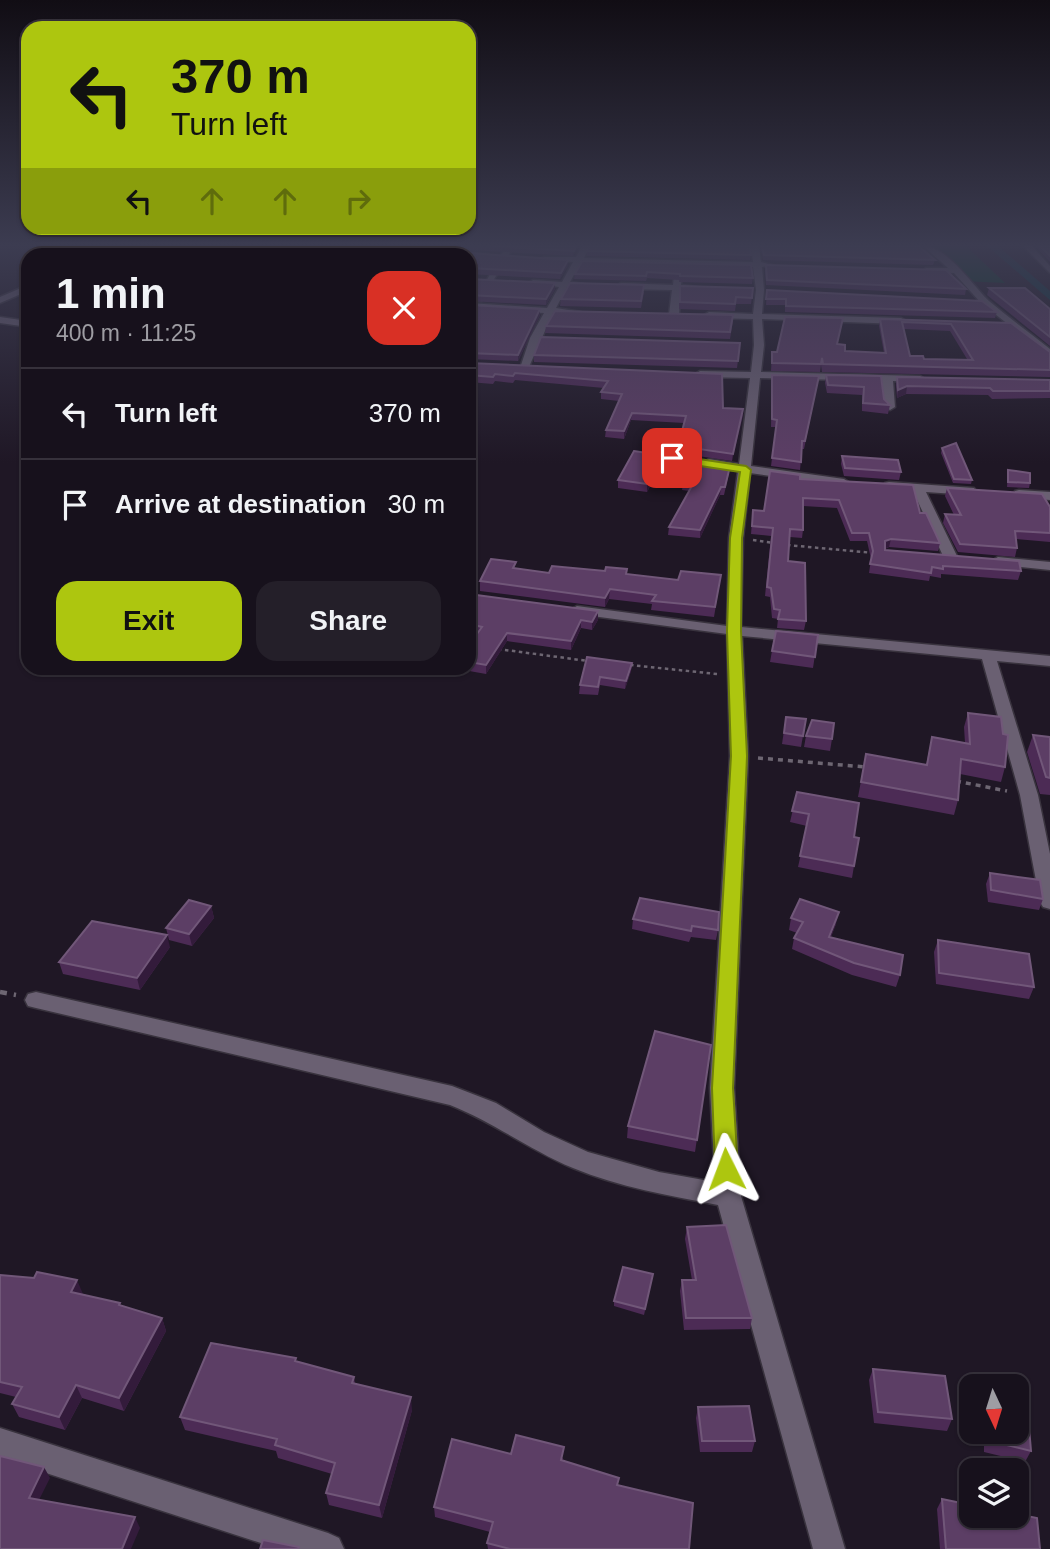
<!DOCTYPE html>
<html lang="en">
<head>
<meta charset="utf-8">
<style>
  body { margin:0; font-family:Helvetica,sans-serif; background:#241f29; color:#f1f3f6; height:100vh; display:flex; flex-direction:column; font-size:26px; white-space:nowrap }
  * { box-sizing:border-box; margin:0 }
  p { font-size:23px; color:#9e9da3 }
  .icon { flex:none; width:38px; height:38px; fill:none; stroke:currentColor; stroke-width:2; stroke-linecap:round; stroke-linejoin:round }
  .map { position:relative; flex:1; overflow:hidden }
  .drawer { position:absolute; left:21px; top:248px; width:455px; height:427px; display:flex; flex-direction:column; background:#17111c; border-radius:21px; box-shadow:0 2px 5px #0004,0 0 0 2px #36313b }
  .drawer>* { flex:none }
  .banner { position:absolute; left:21px; top:21px; width:455px; height:214px; border-radius:21px; box-shadow:0 2px 5px #0004,0 0 0 2px #36313b; background:#adc60f; color:#111; overflow:hidden }
  .needle { width:46px; rotate:176deg }
  .tools { position:absolute; left:959px; top:1374px; display:grid; gap:14px }
  .tools a { display:grid; place-items:center; width:70px; height:70px; border-radius:14px; background:#17111c; box-shadow:0 2px 5px #0004,0 0 0 2px #36313b; font-size:35px }
  .pin { position:absolute; display:grid; place-items:center; width:60px; height:60px; color:#fff; margin:-30px; border-radius:14px; box-shadow:0 4px 10px #0006 }
  .me { position:absolute; width:77px; margin:-38px; rotate:357deg; stroke-linejoin:round; filter:drop-shadow(0 0 5px #0008) }
  .turn { display:flex; align-items:center; gap:24px; height:147px; padding:0 35px; font-size:32px }
  .turn .icon { width:91px; height:91px; stroke-width:2.5 }
  .turn b { display:block; font-size:49px; line-height:60px }
  .lanes { display:flex; align-items:center; height:66px; padding:0 35px; background:#0003; justify-content:center; gap:35px; direction:ltr }
  .lanes .off { opacity:.35 }
  .round { display:grid; place-items:center; flex:none; width:74px; height:74px; border-radius:21px; background:#241f29 }
  .head { display:flex; align-items:center; justify-content:space-between; height:119px; padding:0 35px }
  h1 { font-size:42px; font-weight:700; line-height:52px }
  .button { display:flex; gap:14px; margin-top:auto; padding:14px 35px }
  .button a { flex:1; height:80px; border-radius:21px; background:#adc60f; color:#111; font-size:28px; font-weight:700; line-height:80px; text-align:center }
  .button a+a { background:#241f29; color:#f1f3f6 }
  ul { padding:0; list-style:none }
  li { display:flex; align-items:center; gap:21px; height:91px; padding:0 35px; border-top:2px solid #36313b }
  li div { flex:1 }
  li b { display:block; font-size:26px }
  li em { font-style:normal }
  .map>svg:first-child { display:block }
  .green { fill:#003c26 }
  .lines { fill:none; stroke-linecap:round; stroke-linejoin:round }
  .canal { fill:#04363f; fill-rule:evenodd }
  .minor-casing { stroke:#39333e; stroke-width:3 }
  .path-far2 { stroke:#6d6672; stroke-width:2.5; stroke-dasharray:3.5 3.5; stroke-linecap:butt }
  .path-far1 { stroke:#6d6672; stroke-width:3.5; stroke-dasharray:5 5; stroke-linecap:butt }
  .path { stroke:#6d6672; stroke-width:4.5; stroke-dasharray:7 7; stroke-linecap:butt }
  .minor { fill:#6a6072; fill-rule:evenodd }
  .wall { fill:#4c2b55; fill-rule:evenodd }
  .shaded-wall { fill:#331b3b }
  .building { fill:#5c3e65; stroke:#715779; stroke-width:2; fill-rule:evenodd }
  .route { fill:#adc60f; stroke:#70810a; stroke-width:2 }
</style>
</head>
<body>
<div class="map">
<svg width="1050" height="1549" viewBox="0 0 1050 1549">
  <rect width="100%" height="100%" fill="#1f1725"/>
  <path class="green" d="M922 246H966L1005 283 962 281Z"/>
  <g class="lines">
    <path class="canal" d="M987 246H998L1050 291V300Z"/>
    <defs>
      <g id="minor">
        <path d="M124 246H135L117 256H106Z"/>
        <path d="M207 246H217L202 256H191Z"/>
        <path d="M273 246H283L270 256H260Z"/>
        <path d="M327 246H362L370 249 366 251Z"/>
        <path d="M506 246H514L481 301H475Z"/>
        <path d="M582 246H590L584 258 753 262 751 246H759L761 262 772 265 762 267 764 290 762 314 901 318 906 321 901 324 762 319 764 345 761 372 920 376 925 379 920 382 893 381 895 407 890 410 885 407 882 381 760 378 751 466 844 479 850 483 844 487 750 473 743 538 741 627 1050 656V666L997 661 1038 795 1050 854V909L1043 907 1040 902 1020 795 982 659 742 636 748 756 734 1088 741 1196 845 1549H813L718 1205C670 1196 619 1187 573 1168 530 1150 493 1122 450 1105L36 1008 28 1006 25 1000 28 994 36 992 452 1086 496 1103 544 1132 588 1152 659 1172 715 1182 710 1088 730 756 727 634 577 614 570 610 577 606 727 626 729 538 738 471 709 467 703 463 709 459 739 464 750 378 700 377 695 374 700 371 751 372 754 345 753 319 709 318 704 315 709 312 753 314 756 290 753 267 581 262 570 282 597 286 593 289 567 287 556 308 581 312 576 315 553 313 528 369 519 371 530 338 544 313 469 309V303L547 308 559 287 529 283 533 280 562 282 573 262 540 259 544 257H576Z"/>
        <path d="M923 246C947 246 973 286 989 301 1009 318 1030 333 1050 349V357L981 303 954 273 923 272 926 268H948Z"/>
        <path d="M1023 246H1032L1050 266V273Z"/>
        <path d="M404 249 488 254 492 256 488 258 401 253Z"/>
        <path d="M678 273 682 276 681 285 705 288 701 291 681 290 679 314 674 317 669 314 672 290 621 289 617 286 621 283 673 285 674 276Z"/>
        <path d="M28 285V291L0 303V297Z"/>
        <path d="M0 317 28 321V327L0 323Z"/>
        <path d="M889 482 974 488 976 491 970 495 926 492 958 558 956 561H946L944 558 913 491 885 489V483Z"/>
        <path d="M1019 490 1050 492V500L1015 497V491Z"/>
        <path d="M998 557 1050 562V570L993 564 991 561Z"/>
        <path d="M0 1428 328 1533 339 1538 344 1549H279L0 1458Z"/>
      </g>
    </defs>
    <use href="#minor" class="minor-casing"/>
    <g class="path-far2">
      <path d="M753 540 773 543"/>
      <path d="M787 545 874 553"/>
      <path d="M498 649 588 661"/>
      <path d="M630 665 717 674"/>
    </g>
    <g class="path-far1">
      <path d="M758 758 866 767"/>
      <path d="M956 781 1007 791"/>
    </g>
    <path class="path" d="M0 992 16 995"/>
    <use href="#minor" class="minor"/>
  </g>
  <g class="wall">
    <path d="M402 246H579L573 256Z"/>
    <path d="M760 246H919L935 260 933 265 763 260Z"/>
    <path d="M1035 246H1050V262Z"/>
    <path d="M587 251 751 255 750 260 587 256Z"/>
    <path d="M469 256 568 260V265L560 279 469 274Z"/>
    <path d="M582 261 753 278 752 284 679 282V280L647 278 646 281 574 279 575 274Z"/>
    <path d="M766 265 966 289 965 295 766 285 765 271Z"/>
    <path d="M469 279 555 283V289L546 305 469 301Z"/>
    <path d="M753 288 751 304H736L735 311 679 309V293Z"/>
    <path d="M989 288 1050 309V346L987 295Z"/>
    <path d="M767 290 997 312 995 318 785 312V305H766Z"/>
    <path d="M644 292 641 308 560 306 561 299Z"/>
    <path d="M469 305 540 315 518 361 469 359Z"/>
    <path d="M880 319 1011 323 1050 352V377L822 372 821 365 820 372 771 371 772 352 837 344 845 351 884 353 879 326ZM904 329 950 331 967 359H924L910 356Z"/>
    <path d="M733 321 730 339 545 333 546 326Z"/>
    <path d="M740 343 737 368 534 362V355Z"/>
    <path d="M469 363 722 374 723 408 743 409 732 461 677 453 678 446 684 423 631 420 624 439 605 437 606 430 619 401 601 399V392L604 388 515 380 513 383 495 381 493 384 469 382Z"/>
    <path d="M772 375 819 376 804 449H802L800 470 771 466 776 427H771Z"/>
    <path d="M826 375 881 376 884 399 890 405 888 414 862 411V395L827 393 825 383Z"/>
    <path d="M897 377 1050 380V398L992 399 988 395 906 394 897 398 896 385Z"/>
    <path d="M942 448 972 480 971 484 953 483 941 453Z"/>
    <path d="M634 451 729 473 724 495H720L700 538 668 535 669 527 689 491 682 490 683 484 653 481 647 492 618 488V480Z"/>
    <path d="M842 456 901 472 899 480 844 476 841 464Z"/>
    <path d="M1008 470 1030 483 1029 488 1007 487Z"/>
    <path d="M800 479 920 513 940 543 938 551 889 547 885 549V550L1021 571 1018 580 941 574V578L930 576 929 581 869 573 871 559 867 541H850L837 508 803 506V530L802 538 790 537 788 561 806 621 804 630 777 628 778 619 772 618 770 597 765 596 771 536 751 534 753 510 764 511Z"/>
    <path d="M947 488 1050 507V542L1016 539 1017 548 1015 557 958 552 943 523 945 514 954 515 945 496Z"/>
    <path d="M516 568 549 573 605 571 627 569V574L678 580 721 575 714 617 651 610 652 604 609 599 605 607 480 591V581Z"/>
    <path d="M469 594 598 620 592 630 581 628 571 650 507 641 486 674 458 669 469 668V645L476 634 469 633Z"/>
    <path d="M818 635 813 668 770 662 772 651Z"/>
    <path d="M632 663 631 671 625 689 600 685 598 695 579 694 580 685Z"/>
    <path d="M968 713 1005 767 1001 782 960 774 958 800 954 815 858 797 866 754 926 765 932 737 965 743 964 727Z"/>
    <path d="M786 717 806 719 801 747 782 744Z"/>
    <path d="M1033 735 1050 737V795L1040 794 1027 752Z"/>
    <path d="M806 736 832 739 830 751 804 747Z"/>
    <path d="M797 792 854 866 852 878 798 867 807 826 790 822Z"/>
    <path d="M990 873 1043 899 1039 910 988 902 986 884Z"/>
    <path d="M211 906 214 918 192 946 169 940 166 928Z"/>
    <path d="M791 918 836 924 831 937 900 975 896 987 852 975 792 949 794 938 797 933 789 930Z"/>
    <path d="M633 919 718 930 716 940 691 937 689 942 632 929Z"/>
    <path d="M938 940 1034 987 1029 999 936 984 934 952Z"/>
    <path d="M170 947 140 990 63 974 59 962Z"/>
    <path d="M711 1045 695 1152 627 1138 628 1126Z"/>
    <path d="M687 1227 752 1318 750 1329 684 1330 680 1291 682 1280H692L685 1239Z"/>
    <path d="M653 1274 644 1315 614 1306V1301Z"/>
    <path d="M0 1275 83 1294 162 1318 166 1331 124 1411 82 1398 65 1430 19 1417 12 1404 16 1397 0 1393Z"/>
    <path d="M297 1361 354 1377 355 1384 412 1410 382 1518 329 1505 326 1493 332 1474 278 1458 276 1451 185 1430 180 1417Z"/>
    <path d="M873 1369 952 1419 947 1431 874 1423 869 1380Z"/>
    <path d="M698 1407 755 1441 752 1452H700L696 1418Z"/>
    <path d="M984 1432H1017L1031 1451 1025 1462 984 1452Z"/>
    <path d="M511 1454 563 1458 562 1461 618 1485 689 1549H488L487 1543 490 1532 435 1517 434 1507Z"/>
    <path d="M942 1499 1040 1549H940L937 1509Z"/>
  </g>
  <g class="shaded-wall">
    <path d="M192 246H202L189 256V248Z"/>
    <path d="M261 246H268L258 256V249Z"/>
    <path d="M322 246H327V249L316 256H307Z"/>
    <path d="M576 246H579L573 256 574 251Z"/>
    <path d="M568 260V265L560 279 561 273Z"/>
    <path d="M555 283V289L546 305V299Z"/>
    <path d="M540 309V315L518 361V355Z"/>
    <path d="M907 386 906 394 897 398 898 390Z"/>
    <path d="M743 409V416L732 461 733 454Z"/>
    <path d="M632 413 631 420 624 439V431Z"/>
    <path d="M654 473 653 481 647 492V484Z"/>
    <path d="M721 487 720 495 700 538V530Z"/>
    <path d="M891 539 889 547 883 549 885 541Z"/>
    <path d="M610 589 609 599 605 607V598Z"/>
    <path d="M598 611V620L592 630V622Z"/>
    <path d="M581 620V628L571 650V641Z"/>
    <path d="M507 633V641L486 674V665Z"/>
    <path d="M632 663 631 671 625 689 626 681Z"/>
    <path d="M211 906 214 918 192 946 189 934Z"/>
    <path d="M839 912 836 924 826 948 829 937Z"/>
    <path d="M167 935 170 947 140 990 137 978Z"/>
    <path d="M77 1280 83 1294 71 1292Z"/>
    <path d="M162 1318 166 1331 124 1411 119 1398Z"/>
    <path d="M76 1385 82 1398 65 1430 59 1417Z"/>
    <path d="M411 1397 412 1410 382 1518 379 1505Z"/>
    <path d="M44 1467 50 1478 35 1508 29 1498Z"/>
    <path d="M135 1517 140 1528 131 1549H122Z"/>
  </g>
  <g class="building">
    <path d="M133 246H192L189 248 188 252 203 253 213 246H261L258 249 257 252 271 253 279 246H322L307 256H101L107 253H117Z"/>
    <path d="M346 246H375L428 250 423 256H336Z"/>
    <path d="M493 246H576L574 251Z"/>
    <path d="M590 246H750L751 255 587 251Z"/>
    <path d="M762 246H919L935 260 764 255Z"/>
    <path d="M1040 246H1050V256Z"/>
    <path d="M469 253 568 260 561 273 469 268V256H467Z"/>
    <path d="M582 261 751 265 753 278 680 276V274L647 272 646 276 575 274Z"/>
    <path d="M766 265 946 270 966 289 767 280Z"/>
    <path d="M469 279 555 283 546 299 469 295Z"/>
    <path d="M570 283 644 285 641 301 561 299Z"/>
    <path d="M680 286 753 288 752 298 736 297 735 304 680 302Z"/>
    <path d="M989 288H1025L1050 309V337Z"/>
    <path d="M767 290 982 301 997 312 786 306V299H766Z"/>
    <path d="M469 305 540 309 518 355 469 353Z"/>
    <path d="M555 311 733 315 730 332 546 326Z"/>
    <path d="M785 317 843 318 837 344 845 345V351L886 353 880 319 1011 323 1050 352V370L823 364 822 358 821 364 772 363V352H777ZM902 322 951 324 973 360 924 359 923 356H910Z"/>
    <path d="M541 337 740 343 738 361 534 355Z"/>
    <path d="M469 363 722 374 723 408 743 409 733 454 678 446 686 416 632 413 624 431 606 430 622 394 601 392 608 381 515 373 513 376 495 374 493 377 469 375Z"/>
    <path d="M772 375 819 376 805 441H802L801 462 772 458 777 420 772 419Z"/>
    <path d="M826 375 881 376 884 399 890 405 863 403 864 387 828 385Z"/>
    <path d="M897 377 1050 380V391H993L990 388 907 386 898 390Z"/>
    <path d="M956 443 972 480 954 479 942 448Z"/>
    <path d="M634 451 730 466 725 487H721L700 530 669 527 693 484 683 482 685 477 654 473 647 484 618 480Z"/>
    <path d="M842 456 898 460 901 472 845 468Z"/>
    <path d="M1008 470 1030 473V483L1008 482Z"/>
    <path d="M770 471 800 475V479L913 485 920 513H926L940 543 891 539 885 541V550L1019 561 1021 571 943 566V569L932 567 931 573 870 564 873 551 869 533H852L839 500 803 498V530L790 529 788 561 805 563 806 621 778 619 780 610 774 609 771 588 767 587 773 528 752 526 753 510 764 511Z"/>
    <path d="M947 488 1042 494 1050 507V533L1015 531 1017 548 960 544 945 514 961 515Z"/>
    <path d="M491 559 516 562 513 568 549 573 552 566 605 571 606 567 627 569 626 574 678 580 681 571 721 575 715 607 652 601 656 595 610 589 605 598 480 581Z"/>
    <path d="M469 594 598 611 592 622 581 620 571 641 507 633 486 665 469 662V645L482 627 469 624Z"/>
    <path d="M776 631 818 635 815 657 772 651Z"/>
    <path d="M587 657 632 663 626 681 600 677 598 687 580 685Z"/>
    <path d="M968 713 1001 717 1003 734 1008 735 1005 767 961 759 958 800 861 782 866 754 927 765 932 737 970 744Z"/>
    <path d="M786 717 806 719 803 736 784 733Z"/>
    <path d="M812 720 834 723 832 739 806 736Z"/>
    <path d="M1033 735 1050 737V778L1046 777Z"/>
    <path d="M797 792 859 803 854 837 859 838 854 866 800 856 809 814 792 811Z"/>
    <path d="M990 873 1040 880 1043 899 991 890Z"/>
    <path d="M640 898 719 912 718 930 692 926 691 931 633 919Z"/>
    <path d="M800 899 839 912 829 937 903 955 900 975 854 963 794 938 803 922 791 918Z"/>
    <path d="M189 900 211 906 189 934 166 928Z"/>
    <path d="M92 921 167 935 137 978 59 962Z"/>
    <path d="M938 940 1029 954 1034 987 939 973Z"/>
    <path d="M655 1031 711 1045 697 1140 628 1126Z"/>
    <path d="M726 1225 752 1318H686L682 1280H696L687 1227Z"/>
    <path d="M623 1267 653 1274 645 1309 614 1301Z"/>
    <path d="M37 1272 77 1280 71 1292 120 1303 119 1305 162 1318 119 1398 76 1385 59 1417 12 1404 22 1387 0 1382V1275L34 1278Z"/>
    <path d="M211 1343 296 1358 295 1361 354 1377 352 1383 411 1397 379 1505 326 1493 335 1463 275 1445 277 1439 180 1417Z"/>
    <path d="M873 1369 945 1376 952 1419 878 1412Z"/>
    <path d="M988 1382 1005 1386H988Z"/>
    <path d="M1017 1389 1026 1391 1031 1451 990 1441V1432H1017Z"/>
    <path d="M749 1406 755 1441H702L698 1407Z"/>
    <path d="M516 1435 564 1447 561 1460 619 1478 617 1485 693 1503 689 1549H510L487 1543 493 1522 434 1507 452 1439 511 1454Z"/>
    <path d="M0 1456 44 1467 29 1498 135 1517 122 1549H0Z"/>
    <path d="M942 1499 971 1505V1516H1017V1514L1037 1518 1040 1549H946Z"/>
    <path d="M263 1540 299 1547 298 1549H260Z"/>
  </g>
  <linearGradient id="sky" x2="0" y2="1"><stop stop-color="#110d14"/><stop offset="0.53" stop-color="#3c3c51"/><stop offset="1" stop-color="#3c3c51" stop-opacity="0"/></linearGradient>
  <rect width="1050" height="463" fill="url(#sky)"/>
  <path class="route" d="M672 455 746 466 751 470 742 538 741 631 747 756 733 1088 738 1169 734 1176 726 1178 718 1176 715 1169 712 1088 731 756 727 631 730 538 740 472 668 461 667 458Z"/>
</svg>
<div class="tools">
<a><svg class="needle" viewBox="-14 -14 28 28"><path d="M0-13l5 13h-10z" fill="#e53935"/><path d="M0 13l5-13h-10z" fill="#9e9da3"/></svg></a>
<a><svg class="icon" aria-label="layers" viewBox="0 0 24 24"><path d="M12 4l9 5-9 5-9-5zM3 14l9 5 9-5"/></svg></a>
</div>
<div class="pin" style="left:672px;top:458px;background:#d93025"><svg class="icon" aria-label="arrive" viewBox="0 0 24 24"><path d="M6 21V4h12l-3 4 3 4H6"/></svg></div>
<svg class="me" style="left:726px;top:1169px" viewBox="-20 -20 40 40"><path d="M0-17L14 15 0 8-14 15z" fill="#adc60f" stroke="#fff" stroke-width="4"/></svg>
<div class="banner">
<div class="turn"><svg class="icon" aria-label="left" viewBox="0 0 24 24"><path d="M17 20v-9H6M10 6l-5 5 5 5"/></svg><div><b>370 m</b>Turn left</div></div>
<div class="lanes"><svg class="icon" aria-label="left" viewBox="0 0 24 24"><path d="M17 20v-9H6M10 6l-5 5 5 5"/></svg><svg class="icon off" aria-label="ahead" viewBox="0 0 24 24"><path d="M12 20V5M6 11l6-6 6 6"/></svg><svg class="icon off" aria-label="ahead" viewBox="0 0 24 24"><path d="M12 20V5M6 11l6-6 6 6"/></svg><svg class="icon off" aria-label="right" viewBox="0 0 24 24"><path d="M7 20v-9h11M14 6l5 5-5 5"/></svg></div>
</div>
<section class="drawer">
<div class="head"><div><h1>1 min</h1><p>400 m · 11:25</p></div><a class="round" style="background:#d93025;color:#fff"><svg class="icon" aria-label="close" viewBox="0 0 24 24"><path d="M6 6l12 12M18 6L6 18"/></svg></a></div>
<ul>
<li><svg class="icon" aria-label="left" viewBox="0 0 24 24"><path d="M17 20v-9H6M10 6l-5 5 5 5"/></svg><div><b>Turn left</b></div><em>370 m</em></li>
<li><svg class="icon" aria-label="arrive" viewBox="0 0 24 24"><path d="M6 21V4h12l-3 4 3 4H6"/></svg><div><b>Arrive at destination</b></div><em>30 m</em></li>
</ul>
<div class="button"><a>Exit</a><a>Share</a></div>
</section>
</div>
</body>
</html>
